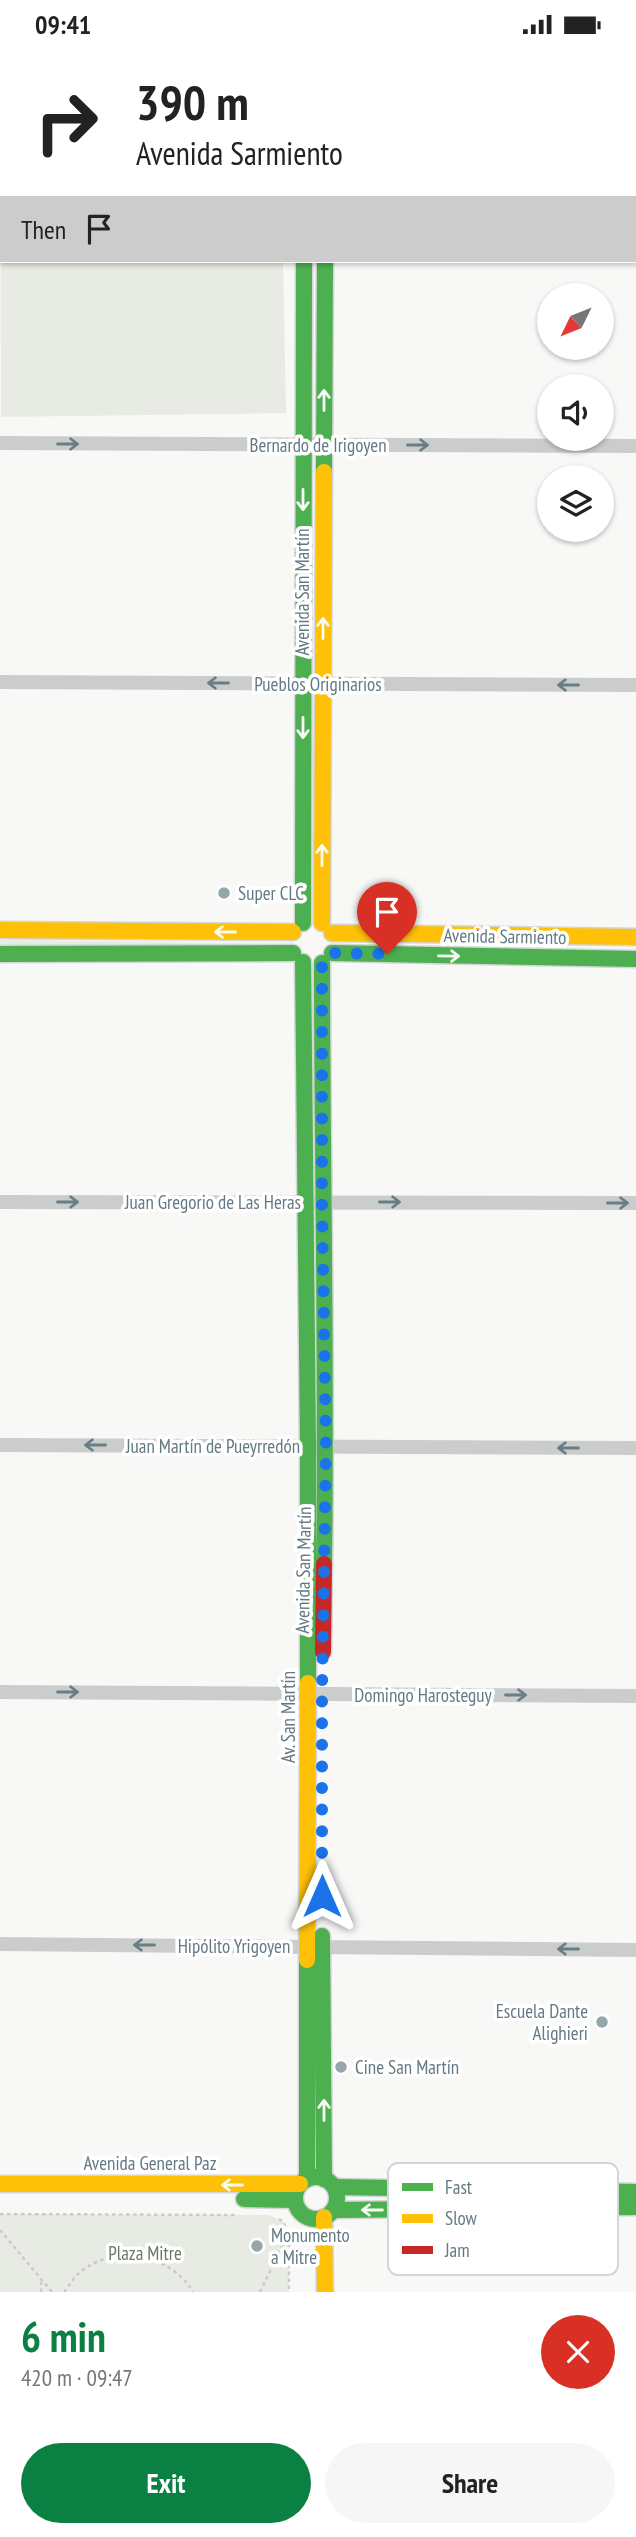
<!DOCTYPE html>
<html lang="en">
<head>
<meta charset="utf-8">
<style>
  body { margin:0; font-family:"PT Sans Narrow",sans-serif; background:#f6f6f6; color:#222; height:100vh; display:flex; flex-direction:column; font-size:26px; white-space:nowrap }
  * { box-sizing:border-box; margin:0 }
  p { font-size:23px; color:#767676 }
  .icon { flex:none; width:38px; height:38px; fill:none; stroke:currentColor; stroke-width:2; stroke-linecap:round; stroke-linejoin:round }
  .map { position:relative; height:2243px; overflow:hidden }
  .panel { display:flex; flex-direction:column; background:#fff; flex:1 }
  .panel>* { flex:none }
  .top-card { position:absolute; left:0px; top:0px; width:637px; height:214px; box-shadow:0 2px 5px #0004; background:#fff; color:#222; overflow:hidden }
  .needle { width:46px; rotate:227deg }
  .buttons { position:absolute; left:537px; top:234px; display:grid; gap:14px }
  .buttons a { display:grid; place-items:center; width:77px; height:77px; border-radius:50%; background:#fff; box-shadow:0 2px 5px #0004; font-size:35px }
  .pin { position:absolute; display:grid; place-items:center; width:60px; height:60px; color:#fff; margin:-72px -30px; border-radius:50% 50% 50% 0; rotate:-45deg; box-shadow:0 0 7px #0007 }
  .pin .icon { rotate:45deg }
  .me { position:absolute; width:77px; margin:-38px; rotate:0deg; stroke-linejoin:round; filter:drop-shadow(0 0 5px #0008) }
  .turn { display:flex; align-items:center; gap:24px; height:147px; padding:0 21px; font-size:32px }
  .turn .icon { width:91px; height:91px; stroke-width:2.5 }
  .turn b { display:block; font-size:49px; line-height:60px }
  .then { display:flex; align-items:center; height:66px; padding:0 21px; background:#0003; gap:14px; font-size:26px }
  .round { display:grid; place-items:center; flex:none; width:74px; height:74px; border-radius:37px; background:#f6f6f6 }
  .summary { display:flex; align-items:center; justify-content:space-between; height:119px; padding:0 21px }
  h1 { font-size:42px; font-weight:600; line-height:52px; color:#0b8043 }
  .button { display:flex; gap:14px; margin-top:auto; padding:14px 21px }
  .button a { flex:1; height:80px; border-radius:42px; background:#0b8043; color:#fff; font-size:28px; font-weight:600; line-height:80px; text-align:center }
  .button a+a { background:#f6f6f6; color:#222 }
  .status { display:flex; justify-content:space-between; align-items:center; height:49px; padding:0 35px; background:#fff; direction:ltr }
  .status svg { height:19px; fill:currentColor }
  .map>svg:first-child { display:block }
  .green { fill:#e8eae4 }
  .lines { fill:none; stroke-linecap:round; stroke-linejoin:round }
  .fast-casing { stroke:#d4d5d5; stroke-width:19 }
  .slow-casing { stroke:#d4d5d5; stroke-width:19 }
  .jam-casing { stroke:#d4d5d5; stroke-width:19 }
  .path { stroke:#c9cacb; stroke-width:2.5; stroke-dasharray:3.5 3.5; stroke-linecap:butt }
  .street { stroke:#cbcdcd; stroke-width:14 }
  .fast { stroke:#4caf50; stroke-width:16 }
  .slow { stroke:#ffc107; stroke-width:16 }
  .jam { stroke:#c62828; stroke-width:16 }
  .oneway { stroke:#f6fbf6 }
  .oneway2 { stroke:#687e86 }
  .route { stroke:#1a73e8; stroke-width:12; stroke-dasharray:0 21.6 }
  .poi-dot { fill:#97a6ab; stroke:#fff; stroke-width:2.5 }
  .labels { text-anchor:middle; dominant-baseline:central; stroke-width:7; stroke-linejoin:round; paint-order:stroke }
  .street-label { font-size:19px; fill:#637a82; stroke:#fff }
  .poi-label { font-size:19px; fill:#637a82; stroke:#fff; text-anchor:start }
  .park-label { font-size:19px; fill:#6a7a62; stroke:#fff }
  .key { fill:#fff; stroke:#d0d7da; stroke-width:2 }
  .key-label { font-size:19px; fill:#637a82 }
</style>
</head>
<body>
<div class="status"><b>09:41</b><svg viewBox="0 0 49 12"><path d="M0 12V9h3v3zM5 12V6h3v6zM10 12V3h3v9zM15 12V0h3v12zM26 1h20v11H26zM47 4h2v5h-2z"/></svg></div>
<div class="map">
<svg width="636" height="2243" viewBox="0 0 636 2243">
  <rect width="100%" height="100%" fill="#f8f8f7"/>
  <g class="green">
    <path d="M0 0H279L2 2V212H283L286 364 1 368Z"/>
    <path d="M0 891 275 894 0 896Z"/>
    <path d="M0 2165 268 2166 283 2172 289 2188V2243H0Z"/>
  </g>
  <g class="lines">
    <defs>
      <g id="fast">
        <path d="M326 0V2"/>
        <path d="M324 423 325 212"/>
        <path d="M303 874 304 212"/>
        <path d="M332 904 636 910"/>
        <path d="M0 905 293 904"/>
        <path d="M303 913 308 1397V1634"/>
        <path d="M322 914C322 1114 327 1315 324 1515"/>
        <path d="M322 1887 324 2130"/>
        <circle cx="316" cy="2149" r="21"/>
        <path d="M307 2130V1911"/>
        <path d="M336 2138 636 2143"/>
        <path d="M244 2150 294 2151"/>
        <path d="M334 2161 636 2158"/>
      </g>
      <g id="slow">
        <path d="M304 0V2"/>
        <path d="M322 874 324 423"/>
        <path d="M0 881 293 883"/>
        <path d="M332 884 636 888"/>
        <path d="M307 1911 308 1634"/>
        <path d="M0 2135H300"/>
        <path d="M324 2168 325 2243"/>
      </g>
      <path id="jam" d="M323 1603 324 1515"/>
    </defs>
    <use href="#fast" class="fast-casing"/>
    <use href="#slow" class="slow-casing"/>
    <use href="#jam" class="jam-casing"/>
    <g class="path">
      <path d="M0 2165 235 2166"/>
      <path d="M279 2170 283 2172 289 2188V2243"/>
      <path d="M0 2181 52 2243"/>
      <path d="M41 2243V2229"/>
      <path d="M64 2243C69 2237 73 2230 78 2225 112 2194 170 2204 193 2243"/>
      <path d="M260 2243 287 2186"/>
    </g>
    <g class="street">
      <path d="M635 143H636"/>
      <path d="M0 394 636 397"/>
      <path d="M0 633 636 636"/>
      <path d="M0 1153 636 1154"/>
      <path d="M0 1396 636 1399"/>
      <path d="M0 1643 636 1647"/>
      <path d="M0 1895 636 1901"/>
    </g>
    <use href="#fast" class="fast"/>
    <use href="#slow" class="slow"/>
    <use href="#jam" class="jam"/>
  </g>
  <defs><path id="oneway-shaft" d="M-6 0H5M1.5-3L5.5 0L1.5 3" fill="none" stroke-width="1.6" stroke-linecap="round" stroke-linejoin="round" transform="scale(1.75)"/></defs>
  <g class="oneway">
    <use href="#oneway-shaft" transform="translate(324 351) rotate(-90)"/>
    <use href="#oneway-shaft" transform="translate(303 451) rotate(90)"/>
    <use href="#oneway-shaft" transform="translate(323 579) rotate(-90)"/>
    <use href="#oneway-shaft" transform="translate(303 679) rotate(90)"/>
    <use href="#oneway-shaft" transform="translate(322 806) rotate(-90)"/>
    <use href="#oneway-shaft" transform="translate(225 883) rotate(-180)"/>
    <use href="#oneway-shaft" transform="translate(449 907) rotate(1)"/>
    <use href="#oneway-shaft" transform="translate(324 2061) rotate(-90)"/>
    <use href="#oneway-shaft" transform="translate(232 2136) rotate(-180)"/>
    <use href="#oneway-shaft" transform="translate(372 2161) rotate(180)"/>
  </g>
  <g class="oneway2">
    <use href="#oneway-shaft" transform="translate(68 395)"/>
    <use href="#oneway-shaft" transform="translate(418 396)"/>
    <use href="#oneway-shaft" transform="translate(218 634) rotate(-180)"/>
    <use href="#oneway-shaft" transform="translate(568 636) rotate(-180)"/>
    <use href="#oneway-shaft" transform="translate(68 1153)"/>
    <use href="#oneway-shaft" transform="translate(390 1153)"/>
    <use href="#oneway-shaft" transform="translate(618 1154)"/>
    <use href="#oneway-shaft" transform="translate(95 1396) rotate(-180)"/>
    <use href="#oneway-shaft" transform="translate(568 1399) rotate(-180)"/>
    <use href="#oneway-shaft" transform="translate(68 1643)"/>
    <use href="#oneway-shaft" transform="translate(516 1646)"/>
    <use href="#oneway-shaft" transform="translate(144 1896) rotate(-180)"/>
    <use href="#oneway-shaft" transform="translate(568 1900) rotate(-180)"/>
  </g>
  <g class="lines">
    <path class="route" d="M322 1847V1645L326 1399 322 1152V914L332 904 387 905"/>
  </g>
  <g class="poi-dot">
    <circle cx="224" cy="844" r="7"/>
    <circle cx="602" cy="1973" r="7"/>
    <circle cx="341" cy="2018" r="7"/>
    <circle cx="257" cy="2197" r="7"/>
  </g>
  <g class="labels">
    <g class="street-label">
      <text x="318" y="396">Bernardo de Irigoyen</text>
      <text transform="translate(302 543) rotate(-90)">Avenida San Martín</text>
      <text x="318" y="635">Pueblos Originarios</text>
      <text transform="translate(505 887) rotate(1)">Avenida Sarmiento</text>
      <text x="213" y="1153">Juan Gregorio de Las Heras</text>
      <text x="213" y="1397">Juan Martín de Pueyrredón</text>
      <text transform="translate(303 1521) rotate(-89)">Avenida San Martín</text>
      <text x="423" y="1646">Domingo Harosteguy</text>
      <text transform="translate(288 1668) rotate(-90)">Av. San Martín</text>
      <text x="234" y="1897">Hipólito Yrigoyen</text>
      <text x="150" y="2114">Avenida General Paz</text>
    </g>
    <g class="poi-label">
      <text x="238" y="844">Super CLC</text>
      <text x="588" y="1962" text-anchor="end">Escuela Dante<tspan x="588" dy="22">Alighieri</tspan></text>
      <text x="355" y="2018">Cine San Martín</text>
      <text x="271" y="2186">Monumento<tspan x="271" dy="22">a Mitre</tspan></text>
    </g>
    <g class="park-label">
      <text x="145" y="2204">Plaza Mitre</text>
    </g>
  </g>
  <rect x="388" y="2114" width="230" height="112" rx="10" class="key"/>
  <rect x="402" y="2134" width="31" height="8" fill="#4caf50"/>
  <rect x="402" y="2165" width="31" height="9" fill="#ffc107"/>
  <rect x="402" y="2197" width="31" height="8" fill="#c62828"/>
  <g class="key-label">
    <text x="445" y="2145">Fast</text>
    <text x="445" y="2176">Slow</text>
    <text x="445" y="2208">Jam</text>
  </g>
</svg>
<div class="buttons">
<a><svg class="needle" viewBox="-14 -14 28 28"><path d="M0-13l5 13h-10z" fill="#e53935"/><path d="M0 13l5-13h-10z" fill="#767676"/></svg></a>
<a><svg class="icon" aria-label="sound" viewBox="0 0 24 24"><path d="M4 9h4l5-4v14l-5-4H4zM17 9q2 3 0 6"/></svg></a>
<a><svg class="icon" aria-label="layers" viewBox="0 0 24 24"><path d="M12 4l9 5-9 5-9-5zM3 14l9 5 9-5"/></svg></a>
</div>
<div class="pin" style="left:387px;top:905px;background:#d93025"><svg class="icon" aria-label="arrive" viewBox="0 0 24 24"><path d="M6 21V4h12l-3 4 3 4H6"/></svg></div>
<svg class="me" style="left:322px;top:1847px" viewBox="-20 -20 40 40"><path d="M0-17L14 15 0 8-14 15z" fill="#1a73e8" stroke="#fff" stroke-width="4"/></svg>
<div class="top-card">
<div class="turn"><svg class="icon" aria-label="right" viewBox="0 0 24 24"><path d="M7 20v-9h11M14 6l5 5-5 5"/></svg><div><b>390 m</b>Avenida Sarmiento</div></div>
<div class="then">Then<svg class="icon" aria-label="arrive" viewBox="0 0 24 24"><path d="M6 21V4h12l-3 4 3 4H6"/></svg></div>
</div>
</div>
<section class="panel">
<div class="summary"><div><h1>6 min</h1><p>420 m · 09:47</p></div><a class="round" style="background:#d93025;color:#fff"><svg class="icon" aria-label="close" viewBox="0 0 24 24"><path d="M6 6l12 12M18 6L6 18"/></svg></a></div>
<div class="button"><a>Exit</a><a>Share</a></div>
</section>
</body>
</html>
